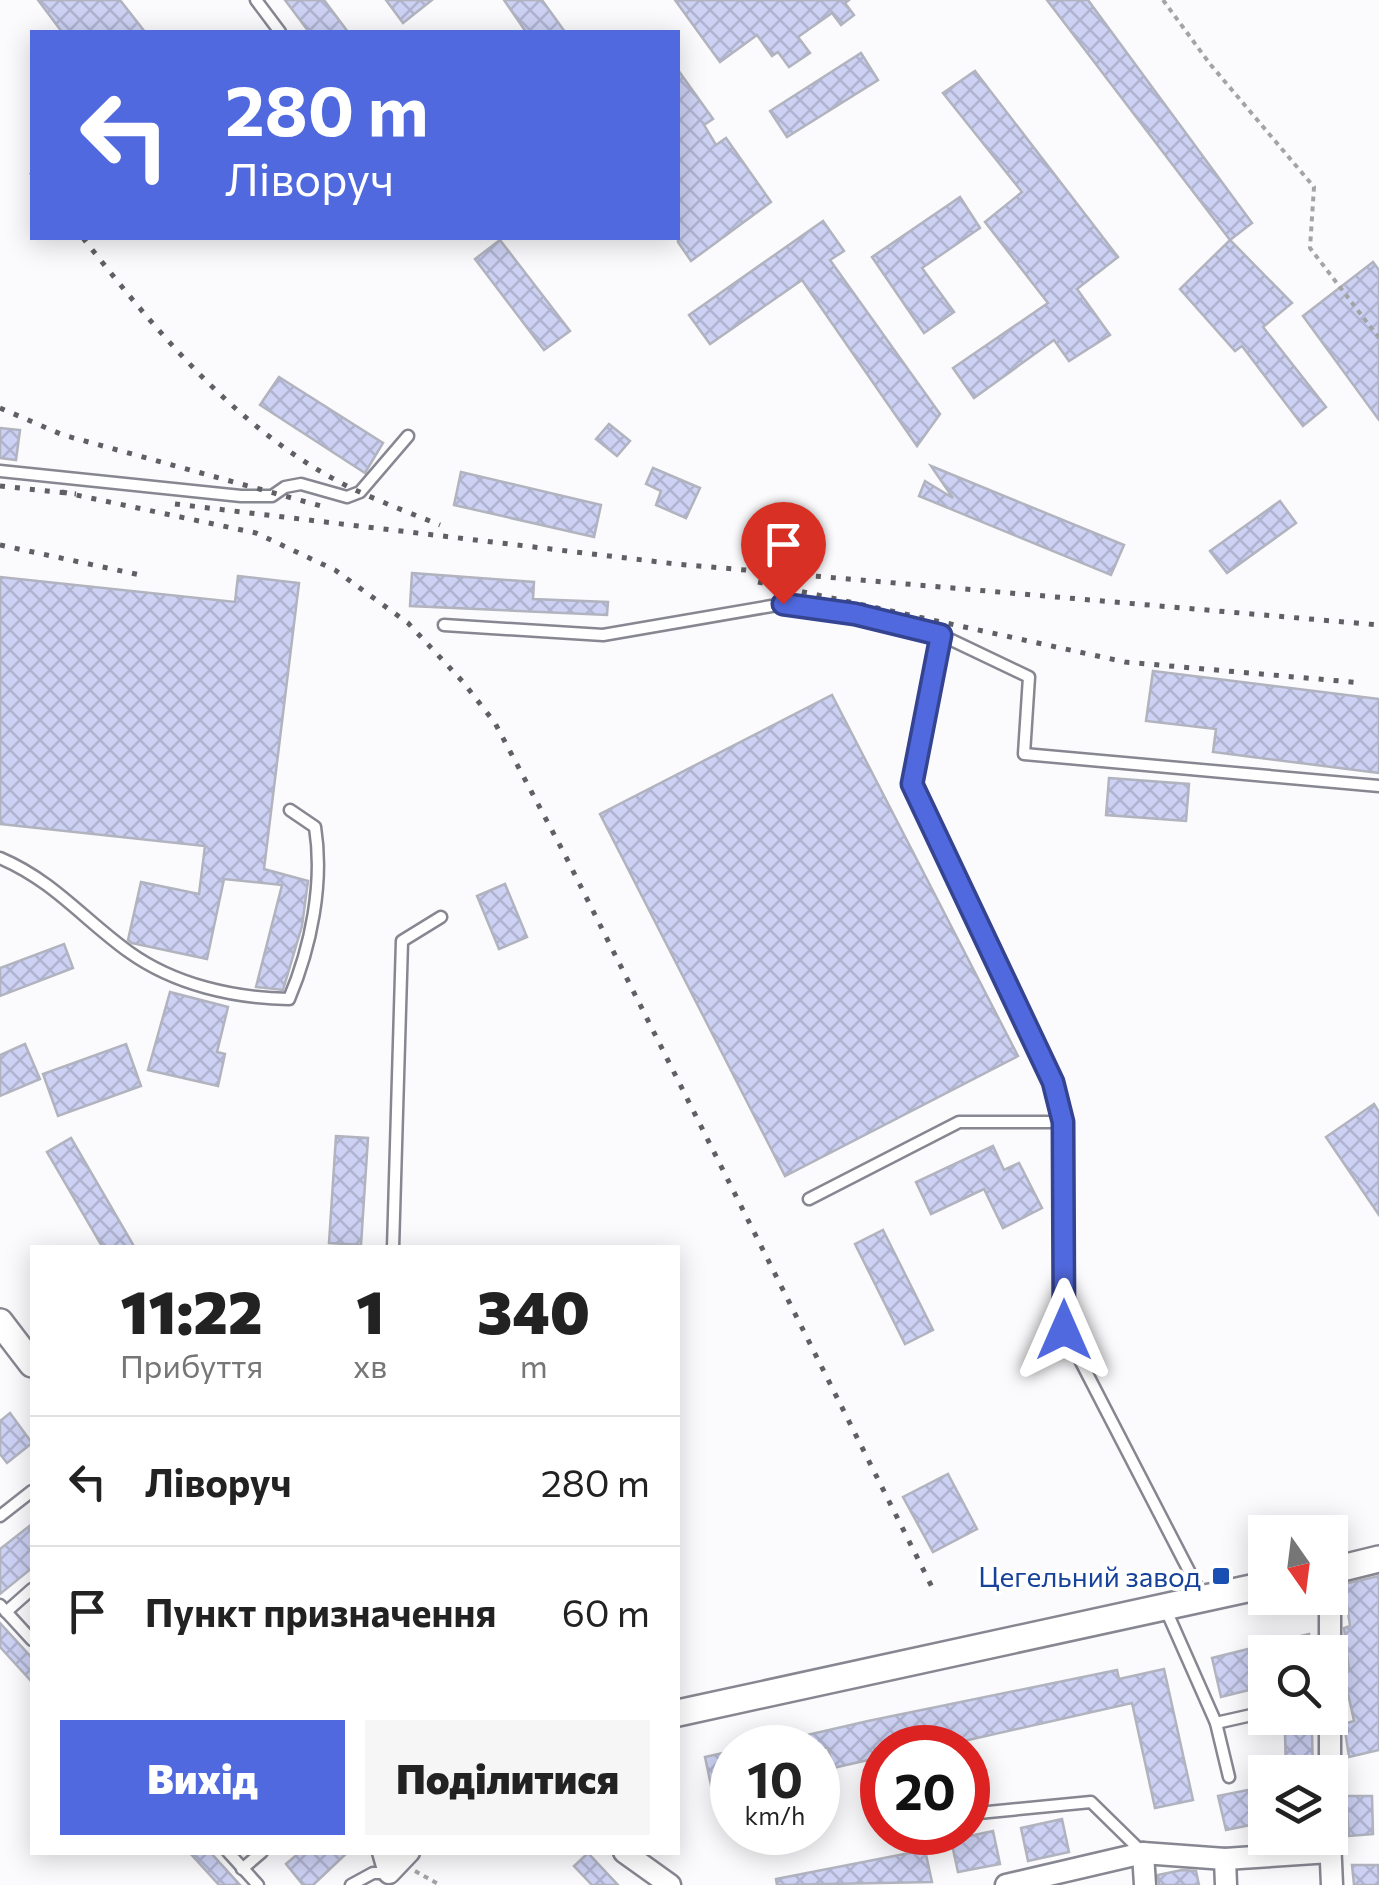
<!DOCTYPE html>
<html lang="uk">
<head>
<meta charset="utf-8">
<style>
  body { margin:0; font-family:Commissioner,sans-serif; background:#f6f6f6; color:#222; height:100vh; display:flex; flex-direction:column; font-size:38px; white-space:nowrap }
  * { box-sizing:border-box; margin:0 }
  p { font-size:32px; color:#767676 }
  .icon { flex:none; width:55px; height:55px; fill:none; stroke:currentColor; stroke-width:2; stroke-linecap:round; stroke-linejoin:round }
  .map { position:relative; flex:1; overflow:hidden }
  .details { position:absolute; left:30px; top:1245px; width:650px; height:610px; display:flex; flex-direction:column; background:#fff; border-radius:0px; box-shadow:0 5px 25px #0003 }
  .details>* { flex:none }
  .guide { position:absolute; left:30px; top:30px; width:650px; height:210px; border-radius:0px; box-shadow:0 5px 25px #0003; background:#5169de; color:#fff; overflow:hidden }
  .needle { width:65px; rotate:166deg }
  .controls { position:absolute; left:1248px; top:1515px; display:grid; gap:20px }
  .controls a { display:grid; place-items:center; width:100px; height:100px; border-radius:0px; background:#fff; box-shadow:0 5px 25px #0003; font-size:50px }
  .speed { position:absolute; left:710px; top:1725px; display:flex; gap:20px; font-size:50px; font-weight:700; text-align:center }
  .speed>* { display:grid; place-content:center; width:130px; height:130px; border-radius:50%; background:#fff; box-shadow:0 5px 25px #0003; line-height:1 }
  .speed small { font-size:25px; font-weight:400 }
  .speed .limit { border:15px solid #d22; background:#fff; color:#111 }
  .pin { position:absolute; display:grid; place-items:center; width:85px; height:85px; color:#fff; margin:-102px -42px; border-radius:50% 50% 50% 0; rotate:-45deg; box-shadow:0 0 10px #0007 }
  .pin .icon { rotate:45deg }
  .me { position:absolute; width:110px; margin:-55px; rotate:0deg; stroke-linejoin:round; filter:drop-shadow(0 0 8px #0008) }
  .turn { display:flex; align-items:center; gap:35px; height:210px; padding:0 30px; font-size:45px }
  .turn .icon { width:130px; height:130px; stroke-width:2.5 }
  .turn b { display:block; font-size:70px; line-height:85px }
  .eta { display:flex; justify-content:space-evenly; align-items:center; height:170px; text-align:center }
  .eta b { font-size:60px; font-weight:800; line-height:70px }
  .cta { display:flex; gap:20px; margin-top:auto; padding:20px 30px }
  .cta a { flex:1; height:115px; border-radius:0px; background:#5169de; color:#fff; font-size:40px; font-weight:800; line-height:115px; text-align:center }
  .cta a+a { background:#f6f6f6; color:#222 }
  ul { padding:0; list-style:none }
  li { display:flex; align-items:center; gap:30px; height:130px; padding:0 30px; border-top:2px solid #e0e0e0 }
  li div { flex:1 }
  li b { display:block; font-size:38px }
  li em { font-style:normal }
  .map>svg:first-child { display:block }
  .building { fill:url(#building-cross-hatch); stroke:#b1b3be; stroke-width:2.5 }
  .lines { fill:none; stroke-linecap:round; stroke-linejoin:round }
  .service-casing { stroke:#868791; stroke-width:15 }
  .minor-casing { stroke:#868791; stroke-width:25 }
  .tertiary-casing { stroke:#868791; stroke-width:30 }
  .path { stroke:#a3a4a6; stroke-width:4; stroke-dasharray:5 5; stroke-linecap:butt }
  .service { stroke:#fff; stroke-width:10 }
  .minor { stroke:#fff; stroke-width:20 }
  .tertiary { stroke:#fff; stroke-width:25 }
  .rail { stroke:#5f6063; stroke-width:5; stroke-dasharray:5 10; stroke-linecap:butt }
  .route-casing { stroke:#354490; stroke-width:25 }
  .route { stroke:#5169de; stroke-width:18 }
  .transit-dot { fill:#1a4fb4; stroke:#fff; stroke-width:4 }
  .labels { text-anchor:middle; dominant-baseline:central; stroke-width:8; stroke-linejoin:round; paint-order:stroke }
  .transit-label { font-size:28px; fill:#164399; stroke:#fff; text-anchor:end }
</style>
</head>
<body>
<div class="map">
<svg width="1379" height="1885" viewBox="0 0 1379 1885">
  <defs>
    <pattern id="building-cross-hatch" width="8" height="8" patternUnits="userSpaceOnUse" patternTransform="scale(2.5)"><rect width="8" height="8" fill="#cdd1f3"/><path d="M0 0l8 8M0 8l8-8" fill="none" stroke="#afb3d0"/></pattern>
  </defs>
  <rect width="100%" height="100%" fill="#fbfbfd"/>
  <g class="building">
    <path d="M38 0H120L145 32H62Z"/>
    <path d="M285 0H324L348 32H309Z"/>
    <path d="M386 0H432L403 23Z"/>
    <path d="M504 0H542L565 32H526Z"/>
    <path d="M675 0H849L845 3 854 15 841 25 832 13 798 37 810 53 789 67 778 52 772 56 757 35 720 62Z"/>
    <path d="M1047 0H1088L1252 223 1230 240Z"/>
    <path d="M861 53 878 80 787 137 770 111Z"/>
    <path d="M678 70 713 119 704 125 716 145 726 138 771 202 691 261 678 242Z"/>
    <path d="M975 71 1118 257 1077 289 1110 335 1069 361 1054 340 974 398 953 368 1048 303 985 222 1022 192 943 93Z"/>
    <path d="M960 197 980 228 922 268 954 312 924 333 872 257Z"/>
    <path d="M823 221 844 251 830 260 940 414 917 446 802 280 710 344 689 315Z"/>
    <path d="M500 240 570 331 544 350 475 259Z"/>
    <path d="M1230 240 1292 303 1263 327 1326 407 1303 426 1242 346 1235 351 1180 289Z"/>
    <path d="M1373 262 1379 270V420L1303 316Z"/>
    <path d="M279 377 383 443 365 473 260 405Z"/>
    <path d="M609 424 630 441 617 456 596 439Z"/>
    <path d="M0 428 20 430 16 460 0 458Z"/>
    <path d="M931 466 1124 545 1111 575 919 496 925 481 953 498Z"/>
    <path d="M653 468 700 488 686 518 656 505 661 491 646 484Z"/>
    <path d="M461 472 601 505 594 537 454 505Z"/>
    <path d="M1280 501 1296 523 1227 573 1210 551Z"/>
    <path d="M412 573 534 582 533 599 608 602 607 615 410 606Z"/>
    <path d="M238 576 299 583 264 869 308 881 302 926 283 990 256 987 282 885 224 879 207 959 132 943 128 940 141 882 199 894 205 846 0 824V577L235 602Z"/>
    <path d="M1153 671 1379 699V773L1213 752 1216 729 1146 721Z"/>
    <path d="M832 695 1018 1056 785 1176 600 814Z"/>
    <path d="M1109 778 1189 784 1186 821 1106 815Z"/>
    <path d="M505 884 527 937 499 949 477 896Z"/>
    <path d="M64 944 73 968 0 996V968Z"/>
    <path d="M170 992 228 1007 217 1052 225 1054 218 1086 148 1070Z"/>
    <path d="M25 1044 40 1079 0 1096V1055Z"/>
    <path d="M126 1044 141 1086 58 1116 43 1074Z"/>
    <path d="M1374 1104 1379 1112V1215L1326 1137Z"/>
    <path d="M336 1136 368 1138 361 1245 329 1243Z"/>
    <path d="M71 1138 135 1248H103L47 1152Z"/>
    <path d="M993 1146 1004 1170 1019 1163 1042 1208 1003 1228 984 1189 931 1214 916 1182Z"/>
    <path d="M883 1230 933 1330 905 1344 855 1244Z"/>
    <path d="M10 1413 32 1443 7 1463 0 1454V1421Z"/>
    <path d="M948 1474 977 1529 933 1552 903 1497Z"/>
    <path d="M32 1524V1568L0 1594V1549Z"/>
    <path d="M1379 1576V1750L1349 1757 1344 1724 1354 1721 1344 1675 1349 1670 1344 1628 1350 1626 1344 1584Z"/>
    <path d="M0 1623 32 1658V1682L0 1647Z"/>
    <path d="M1309 1634 1314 1652H1265V1686L1221 1697 1212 1658Z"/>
    <path d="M1164 1669 1193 1800 1155 1808 1132 1703 933 1748H874L877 1758 833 1768 828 1748H781V1741L868 1721 1117 1670 1119 1679Z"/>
    <path d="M1312 1732 1313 1772H1286L1285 1733Z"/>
    <path d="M732 1751V1785L712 1790 705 1757Z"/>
    <path d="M1258 1788 1265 1822 1226 1830 1218 1796Z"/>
    <path d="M1346 1796H1372L1373 1834 1349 1836Z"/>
    <path d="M1062 1819 1069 1852 1028 1861 1021 1828Z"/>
    <path d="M993 1831 1000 1864 958 1872 951 1840Z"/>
    <path d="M925 1850 932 1882 777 1885 776 1879Z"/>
    <path d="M189 1852H210L240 1885H219Z"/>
    <path d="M300 1852H348L313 1885H303L286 1864Z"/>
    <path d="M588 1853 618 1885H592L574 1866Z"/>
    <path d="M1352 1865H1378L1379 1885H1354Z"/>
    <path d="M1182 1870 1196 1871 1199 1885H1159L1158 1875Z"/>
  </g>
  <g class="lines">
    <defs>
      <g id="service">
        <path d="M256 0 280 32"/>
        <path d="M0 471 241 496H272L285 487 301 484 347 497 360 492 408 436"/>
        <path d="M444 625 603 635 783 604 855 614 941 635 1029 677 1024 754 1379 786"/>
        <path d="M941 635 912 784 1053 1082 1063 1122 1064 1329 1203 1598"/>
        <path d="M0 858C54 881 83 919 129 952 175 985 234 998 289 999 311 947 324 883 315 827L290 810"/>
        <path d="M809 1199 959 1122H1063"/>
        <path d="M393 1248 402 941 441 917"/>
        <path d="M0 1516 32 1491"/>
        <path d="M0 1605 32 1640"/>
        <path d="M1166 1610 1216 1723 1229 1777"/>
        <path d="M6 1612 32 1589"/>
        <path d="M1216 1723 1265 1712"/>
        <path d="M968 1814 1091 1802 1142 1852"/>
        <path d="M228 1852 258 1885"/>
        <path d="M242 1869 262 1852"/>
        <path d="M351 1885 373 1873H388"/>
      </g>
      <g id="minor">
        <path d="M1330 1836V1571"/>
        <path d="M1330 1839 1332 1885"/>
        <path d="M383 1852 389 1873 409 1852"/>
        <path d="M624 1852 670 1885"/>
        <path d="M1143 1853 1145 1885"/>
        <path d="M1225 1859 1226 1885"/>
        <path d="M1006 1885 1143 1853 1225 1859 1330 1852"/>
      </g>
      <g id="tertiary">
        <path d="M0 1322 32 1364"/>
        <path d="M1330 1571 1379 1559"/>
        <path d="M678 1713 1265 1585"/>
      </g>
    </defs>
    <use href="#service" class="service-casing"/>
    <use href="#minor" class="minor-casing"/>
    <use href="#tertiary" class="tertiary-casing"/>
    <g class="path">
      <path d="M1163 0 1210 64 1314 187 1310 248 1379 338"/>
      <path d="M415 1871 440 1885"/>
    </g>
    <use href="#service" class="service"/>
    <use href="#minor" class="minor"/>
    <use href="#tertiary" class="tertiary"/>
    <g class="rail">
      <path d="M31 172 32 173"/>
      <path d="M83 238C157 332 239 432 349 487 378 501 410 513 440 525"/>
      <path d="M0 408 63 435 321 506"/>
      <path d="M0 486 76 494"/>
      <path d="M62 492 256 533 335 570 408 623 463 682 495 723 565 855 932 1587"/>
      <path d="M175 504 676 564 1379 625"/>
      <path d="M0 545 145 576"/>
      <path d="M758 582 1125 662 1363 683"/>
    </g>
  </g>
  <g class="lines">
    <defs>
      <path id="route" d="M783 604 855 614 941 635 912 784 1053 1082 1063 1122 1064 1330"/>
    </defs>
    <use href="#route" class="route-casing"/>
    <use href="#route" class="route"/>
  </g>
  <rect class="transit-dot" x="1211" y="1566" width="20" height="20" rx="5"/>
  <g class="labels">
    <g class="transit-label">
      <text x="1201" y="1576">Цегельний завод</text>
    </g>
  </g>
</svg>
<div class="controls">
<a><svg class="needle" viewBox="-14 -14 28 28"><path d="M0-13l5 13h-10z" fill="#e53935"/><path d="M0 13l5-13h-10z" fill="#767676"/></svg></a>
<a><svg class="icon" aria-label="search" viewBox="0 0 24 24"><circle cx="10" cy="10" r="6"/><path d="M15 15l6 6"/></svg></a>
<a><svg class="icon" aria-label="layers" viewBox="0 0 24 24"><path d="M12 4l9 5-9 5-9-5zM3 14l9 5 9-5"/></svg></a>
</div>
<div class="speed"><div>10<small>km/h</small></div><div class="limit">20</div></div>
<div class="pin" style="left:783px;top:604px;background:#d93025"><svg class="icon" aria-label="arrive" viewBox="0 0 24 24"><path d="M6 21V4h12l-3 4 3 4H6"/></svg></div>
<svg class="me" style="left:1064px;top:1330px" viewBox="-20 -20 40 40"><path d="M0-17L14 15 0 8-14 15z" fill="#5169de" stroke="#fff" stroke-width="4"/></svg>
<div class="guide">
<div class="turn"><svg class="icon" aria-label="left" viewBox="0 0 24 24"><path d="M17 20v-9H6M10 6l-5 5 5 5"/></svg><div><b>280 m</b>Ліворуч</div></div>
</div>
<section class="details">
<div class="eta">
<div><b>11:22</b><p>Прибуття</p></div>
<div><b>1</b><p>хв</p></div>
<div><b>340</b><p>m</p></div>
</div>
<ul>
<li><svg class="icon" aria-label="left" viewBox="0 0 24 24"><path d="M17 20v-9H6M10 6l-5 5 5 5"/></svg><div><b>Ліворуч</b></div><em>280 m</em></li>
<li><svg class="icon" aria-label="arrive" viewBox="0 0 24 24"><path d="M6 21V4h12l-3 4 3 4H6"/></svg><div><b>Пункт призначення</b></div><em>60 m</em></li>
</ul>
<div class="cta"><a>Вихід</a><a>Поділитися</a></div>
</section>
</div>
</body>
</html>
